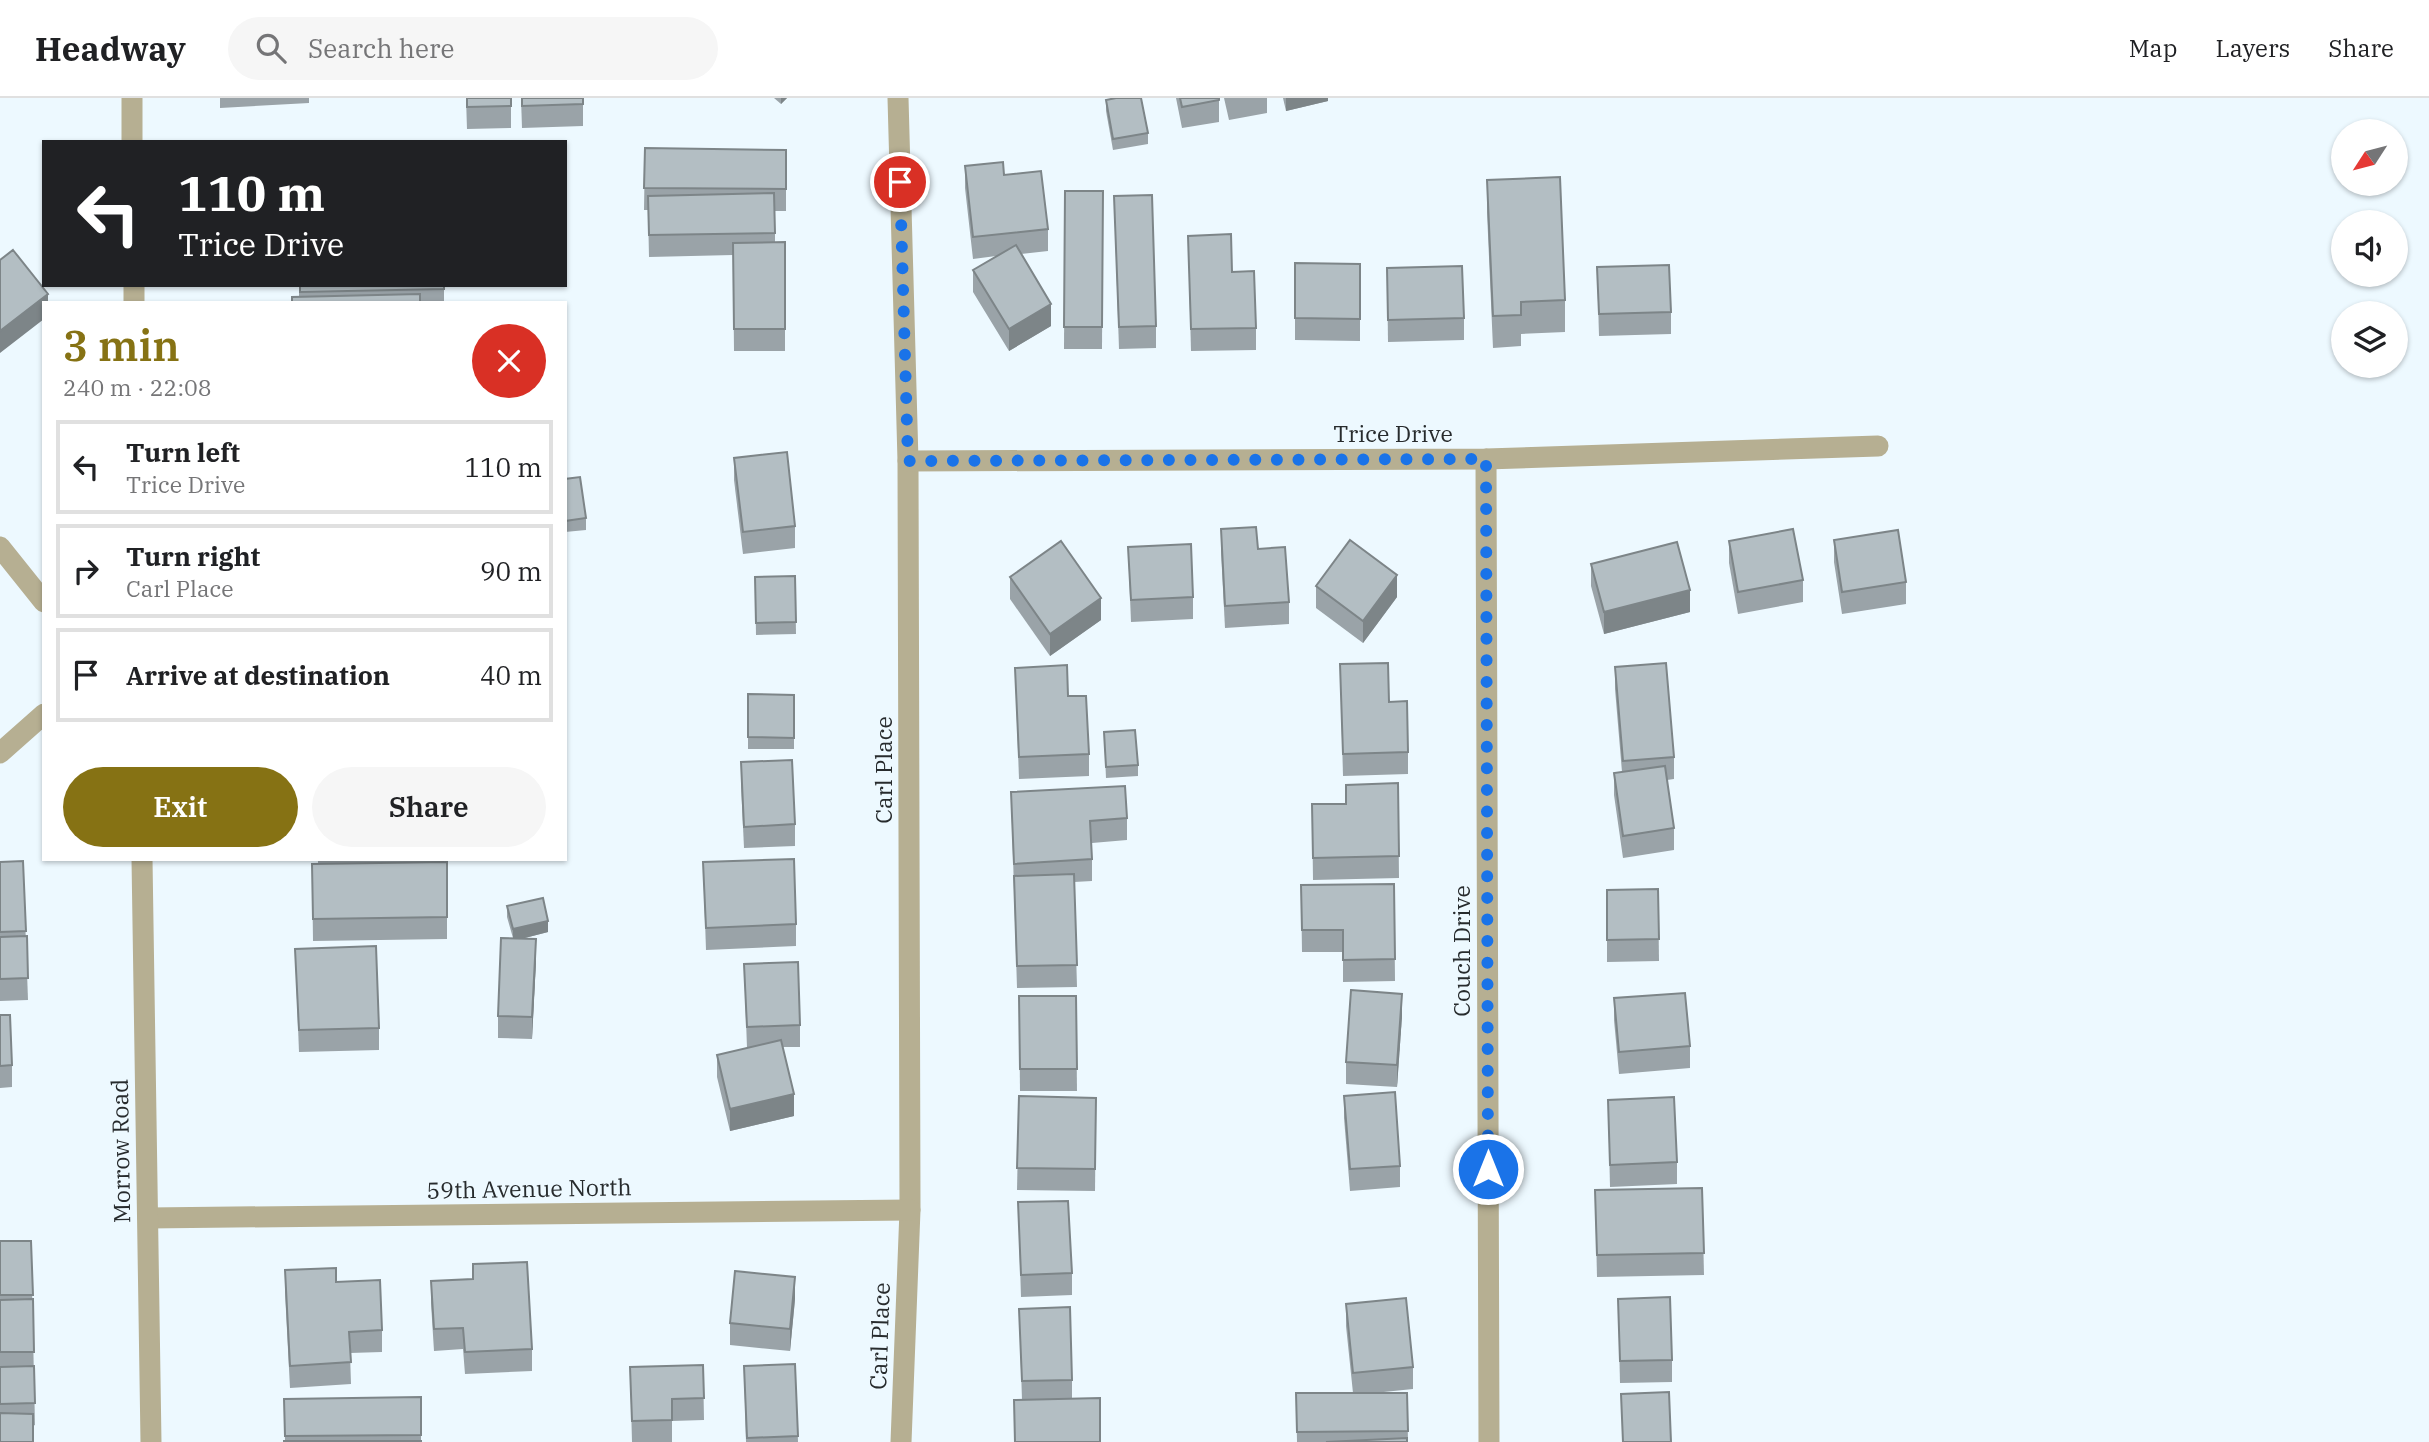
<!DOCTYPE html>
<html lang="en">
<head>
<meta charset="utf-8">
<style>
  body { margin:0; font-family:"IBM Plex Serif",serif; background:#f6f6f6; color:#202124; height:100vh; display:flex; flex-direction:column; font-size:26px; white-space:nowrap }
  * { box-sizing:border-box; margin:0 }
  p { font-size:23px; color:#757577 }
  .icon { flex:none; width:38px; height:38px; fill:none; stroke:currentColor; stroke-width:2; stroke-linecap:round; stroke-linejoin:round }
  .map { position:relative; flex:1; overflow:hidden }
  .side { position:absolute; left:42px; top:203px; width:525px; height:560px; display:flex; flex-direction:column; background:#fff; border-radius:0px; box-shadow:0 2px 5px #0004 }
  .side>* { flex:none }
  .guide { position:absolute; left:42px; top:42px; width:525px; height:147px; border-radius:0px; box-shadow:0 2px 5px #0004; background:#202124; color:#fff; overflow:hidden }
  .needle { width:46px; rotate:234deg }
  .fabs { position:absolute; left:2331px; top:21px; display:grid; gap:14px }
  .fabs a { display:grid; place-items:center; width:77px; height:77px; border-radius:50%; background:#fff; box-shadow:0 2px 5px #0004; font-size:35px }
  .pin { position:absolute; display:grid; place-items:center; width:60px; height:60px; color:#fff; margin:-30px; border:4px solid #fff; border-radius:50%; box-shadow:0 2px 7px #0007 }
  .me { position:absolute; width:77px; margin:-38px; rotate:0deg; stroke-linejoin:round; filter:drop-shadow(0 0 5px #0008) }
  .turn { display:flex; align-items:center; gap:24px; height:147px; padding:0 21px; font-size:32px }
  .turn .icon { width:91px; height:91px; stroke-width:2.5 }
  .turn b { display:block; font-size:49px; line-height:60px }
  .round { display:grid; place-items:center; flex:none; width:74px; height:74px; border-radius:37px; background:#f6f6f6 }
  .overview { display:flex; align-items:center; justify-content:space-between; height:119px; padding:0 21px }
  h1 { font-size:42px; font-weight:600; line-height:52px; color:#867214 }
  .button { display:flex; gap:14px; margin-top:auto; padding:14px 21px }
  .button a { flex:1; height:80px; border-radius:42px; background:#867214; color:#fff; font-size:28px; font-weight:600; line-height:80px; text-align:center }
  .button a+a { background:#f6f6f6; color:#202124 }
  ul { padding:0; list-style:none }
  li { display:flex; align-items:center; gap:21px; height:94px; margin:0 14px 10px; padding:0 7px; border:4px solid #e0e0e0; border-radius:0px }
  li div { flex:1 }
  li b { display:block; font-size:26px }
  li em { font-style:normal }
  header { display:flex; align-items:center; gap:42px; box-sizing:border-box; height:98px; padding:0 35px; background:#fff; border-bottom:2px solid #e0e0e0 }
  header strong { font-size:33px }
  nav { display:flex; gap:38px; margin-inline-start:auto; font-size:24px }
  .search { width:490px; height:63px; background:#f6f6f6; display:flex; align-items:center; gap:18px; box-sizing:border-box; padding:0 24px; border-radius:38px; color:#757577; font-size:26px }
  .map>svg:first-child { display:block }
  .lines { fill:none; stroke-linecap:round; stroke-linejoin:round }
  .service { stroke:#b6af92; stroke-width:21 }
  .minor { stroke:#b6af92; stroke-width:21 }
  .tertiary { stroke:#b6af92; stroke-width:21 }
  .wall { fill:#9aa3a8 }
  .shaded-wall { fill:#7d8588 }
  .building { fill:#b3bec3; stroke:#7d8588; stroke-width:2 }
  .route { stroke:#1a73e8; stroke-width:12; stroke-dasharray:0 21.6 }
  .labels { text-anchor:middle; dominant-baseline:central; stroke-width:5; stroke-linejoin:round; paint-order:stroke }
  .street-label { font-size:23px; fill:#272b2d; stroke:#edf9ff }
</style>
</head>
<body>
<header>
<strong>Headway</strong>
<div class="search"><svg class="icon" aria-label="search" viewBox="0 0 24 24"><circle cx="10" cy="10" r="6"/><path d="M15 15l6 6"/></svg>Search here</div>
<nav><a>Map</a><a>Layers</a><a>Share</a></nav>
</header>
<div class="map">
<svg width="2429" height="1344" viewBox="0 0 2429 1344">
  <rect width="100%" height="100%" fill="#edf9ff"/>
  <g class="lines">
    <path class="service" d="M0 655 44 616"/>
    <g class="minor">
      <path d="M898 0 908 363 910 1112 901 1344"/>
      <path d="M1486 361 1489 1344"/>
      <path d="M908 363 1486 361 1878 348"/>
      <path d="M148 1120 910 1112"/>
    </g>
    <g class="tertiary">
      <path d="M132 0V44"/>
      <path d="M134 187V205"/>
      <path d="M0 449 44 504"/>
      <path d="M142 761 151 1344"/>
    </g>
  </g>
  <g class="wall">
    <path d="M220 0H309V5L220 10Z"/>
    <path d="M466 0H511V30L467 31Z"/>
    <path d="M521 0H583V28L522 30Z"/>
    <path d="M774 0H787L781 6Z"/>
    <path d="M1176 0H1219V24L1182 30Z"/>
    <path d="M1224 0H1267V15L1229 22Z"/>
    <path d="M1283 0H1328V3L1286 13Z"/>
    <path d="M1106 2 1148 35V46L1113 52 1106 13Z"/>
    <path d="M645 50 786 52V113H775V144H785V253H734L733 157 649 159 648 112H644Z"/>
    <path d="M965 68 1004 77 1048 131V153L1021 156 1051 228 1009 253 973 194V172L996 158 973 161 965 90Z"/>
    <path d="M1487 82 1565 202V234L1521 236V248L1493 250 1487 114Z"/>
    <path d="M1065 93H1103L1102 251H1064Z"/>
    <path d="M1114 98 1156 228V250L1119 251Z"/>
    <path d="M1188 138 1232 174 1256 230V252L1191 253Z"/>
    <path d="M1295 165 1360 166V243L1295 242Z"/>
    <path d="M1597 169 1671 214V236L1599 238Z"/>
    <path d="M1387 170 1464 220V242L1388 244Z"/>
    <path d="M299 187H444V205H292L299 198Z"/>
    <path d="M734 360 795 428V450L743 456 734 382Z"/>
    <path d="M565 381 586 420V432L565 434Z"/>
    <path d="M1221 431 1258 451 1289 504V526L1225 530 1221 453Z"/>
    <path d="M1834 442 1906 484V506L1842 516 1834 464Z"/>
    <path d="M1729 443 1803 482V504L1738 516 1729 465Z"/>
    <path d="M1128 449 1193 499V521L1131 524Z"/>
    <path d="M1591 466 1690 514 1604 536 1591 488Z"/>
    <path d="M795 478 796 536 756 537 755 479Z"/>
    <path d="M1010 479 1101 522 1050 558 1010 501Z"/>
    <path d="M1316 488 1397 499 1363 545 1316 510Z"/>
    <path d="M1340 566 1389 604 1408 654V676L1343 678Z"/>
    <path d="M1615 569 1674 659V681L1667 682 1674 730V752L1623 760 1614 697V675L1622 674 1615 591Z"/>
    <path d="M1015 570 1068 598 1089 656V678L1019 681Z"/>
    <path d="M748 596 794 597V651H748Z"/>
    <path d="M1104 634 1138 667V678L1106 680Z"/>
    <path d="M741 664 795 726V748L744 750 741 686Z"/>
    <path d="M1398 685 1399 780 1313 782 1312 706H1346V687Z"/>
    <path d="M1011 694 1127 720V742L1092 745V783L1074 784 1077 889 1017 890Z"/>
    <path d="M318 761H444V764H447V841L313 843 312 766H318Z"/>
    <path d="M23 763 28 902 0 903V764Z"/>
    <path d="M703 764 796 826V848L706 852Z"/>
    <path d="M1394 786 1395 883 1343 884V854H1302L1301 787Z"/>
    <path d="M1658 791 1659 863 1607 864V792Z"/>
    <path d="M507 808 548 834 521 841 536 863 532 941 498 940V918L513 840 507 819Z"/>
    <path d="M295 851 379 930V952L299 954Z"/>
    <path d="M744 866 800 927V949H783L794 1018 730 1033 717 979V957L747 950Z"/>
    <path d="M1019 898H1076L1077 993H1020Z"/>
    <path d="M1614 900 1690 948V970L1619 976 1614 922Z"/>
    <path d="M0 917 12 967V989L0 990Z"/>
    <path d="M1402 918 1397 989 1346 986V964Z"/>
    <path d="M1019 998 1096 1000 1095 1093 1017 1092Z"/>
    <path d="M1344 998 1400 1068V1089L1350 1093 1344 1020Z"/>
    <path d="M1608 1002 1677 1064V1086L1610 1089Z"/>
    <path d="M1702 1090 1704 1177 1597 1179 1595 1092Z"/>
    <path d="M1018 1104 1072 1175V1197L1021 1199Z"/>
    <path d="M0 1143H31L35 1327 0 1344Z"/>
    <path d="M473 1166 532 1251V1273L465 1276 463 1251 434 1253 431 1205V1183L473 1181Z"/>
    <path d="M285 1172 336 1184 382 1232V1254L350 1255 351 1286 290 1290 285 1194Z"/>
    <path d="M795 1201 790 1253 730 1247V1225Z"/>
    <path d="M1618 1201 1672 1262V1284L1620 1285Z"/>
    <path d="M1346 1206 1413 1269V1291L1374 1295H1407L1408 1344H1297L1296 1295H1353L1346 1228Z"/>
    <path d="M1019 1211 1072 1282V1301L1022 1302Z"/>
    <path d="M795 1266 798 1344H746L744 1268Z"/>
    <path d="M703 1267 704 1322 672 1323V1344H632L630 1269Z"/>
    <path d="M421 1299V1344L285 1343 284 1301Z"/>
  </g>
  <g class="shaded-wall">
    <path d="M781 0H787L781 6Z"/>
    <path d="M1286 0H1328V3L1286 13Z"/>
    <path d="M48 196V205H44V221L0 255V233Z"/>
    <path d="M1051 206V228L1009 253V231Z"/>
    <path d="M1397 477V499L1363 545V523Z"/>
    <path d="M1690 492V514L1604 536V514Z"/>
    <path d="M1101 500V522L1050 558V536Z"/>
    <path d="M548 823V834L513 843V831Z"/>
    <path d="M536 841V863L532 941V919Z"/>
    <path d="M1402 896V918L1397 989V967Z"/>
    <path d="M794 996V1018L730 1033V1011Z"/>
    <path d="M795 1179V1201L790 1253V1231Z"/>
  </g>
  <g class="building">
    <path d="M467 0H511V8L467 9Z"/>
    <path d="M522 0H583V6L522 8Z"/>
    <path d="M1116 0H1141L1148 35 1113 41 1106 2Z"/>
    <path d="M1180 0H1219V2L1182 9Z"/>
    <path d="M645 50 786 52V91L644 90Z"/>
    <path d="M1003 64 1004 77 1041 73 1048 131 973 139 965 68Z"/>
    <path d="M1560 79 1565 202 1521 204V217L1493 218 1487 82Z"/>
    <path d="M1065 93H1103L1102 229H1064Z"/>
    <path d="M774 95 775 135 649 137 648 98Z"/>
    <path d="M1152 97 1156 228 1119 229 1114 98Z"/>
    <path d="M1231 136 1232 174 1254 173 1256 230 1191 231 1188 138Z"/>
    <path d="M785 144V231H734L733 145Z"/>
    <path d="M1016 147 1051 206 1009 231 973 172Z"/>
    <path d="M13 152 48 196 0 233V162Z"/>
    <path d="M1295 165 1360 166V221L1295 220Z"/>
    <path d="M1669 167 1671 214 1599 216 1597 169Z"/>
    <path d="M1462 168 1464 220 1388 222 1387 170Z"/>
    <path d="M300 187H444V191L300 194Z"/>
    <path d="M420 196V205H292V199Z"/>
    <path d="M787 354 795 428 743 434 734 360Z"/>
    <path d="M580 379 586 420 565 423V381Z"/>
    <path d="M1256 429 1258 451 1285 449 1289 504 1225 508 1221 431Z"/>
    <path d="M1793 431 1803 482 1738 494 1729 443Z"/>
    <path d="M1898 432 1906 484 1842 494 1834 442Z"/>
    <path d="M1350 442 1397 477 1363 523 1316 488Z"/>
    <path d="M1061 443 1101 500 1050 536 1010 479Z"/>
    <path d="M1677 444 1690 492 1604 514 1591 466Z"/>
    <path d="M1191 446 1193 499 1131 502 1128 449Z"/>
    <path d="M795 478 796 524 756 525 755 479Z"/>
    <path d="M1388 565 1389 604 1407 603 1408 654 1343 656 1340 566Z"/>
    <path d="M1666 565 1674 659 1623 663 1615 569Z"/>
    <path d="M1067 567 1068 598H1086L1089 656 1019 659 1015 570Z"/>
    <path d="M748 596 794 597V640L748 639Z"/>
    <path d="M1135 632 1138 667 1106 669 1104 634Z"/>
    <path d="M792 662 795 726 744 729 741 664Z"/>
    <path d="M1665 668 1674 730 1623 738 1614 675Z"/>
    <path d="M1398 685 1399 758 1313 760 1312 706H1346V687Z"/>
    <path d="M1125 688 1127 720 1090 723 1092 761 1014 766 1011 694Z"/>
    <path d="M794 761 796 826 706 830 703 764Z"/>
    <path d="M23 763 26 833 0 834V764Z"/>
    <path d="M447 764V819L313 821 312 766Z"/>
    <path d="M1074 776 1077 867 1017 868 1014 778Z"/>
    <path d="M1394 786 1395 861 1343 862V832H1302L1301 787Z"/>
    <path d="M1658 791 1659 841 1607 842V792Z"/>
    <path d="M543 800 548 823 513 831 507 808Z"/>
    <path d="M27 838 28 880 0 881V839Z"/>
    <path d="M501 840 536 841 532 919 498 918Z"/>
    <path d="M376 848 379 930 299 932 295 851Z"/>
    <path d="M798 864 800 927 747 929 744 866Z"/>
    <path d="M1351 892 1402 896 1397 967 1346 964Z"/>
    <path d="M1685 895 1690 948 1619 954 1614 900Z"/>
    <path d="M1019 898H1076L1077 971H1020Z"/>
    <path d="M0 917H10L12 967 0 968Z"/>
    <path d="M781 942 794 996 730 1011 717 957Z"/>
    <path d="M1395 994 1400 1068 1350 1071 1344 998Z"/>
    <path d="M1019 998 1096 1000 1095 1071 1017 1070Z"/>
    <path d="M1674 999 1677 1064 1610 1067 1608 1002Z"/>
    <path d="M1702 1090 1704 1155 1597 1157 1595 1092Z"/>
    <path d="M1068 1103 1072 1175 1021 1177 1018 1104Z"/>
    <path d="M0 1143H31L33 1197H0Z"/>
    <path d="M527 1164 532 1251 465 1254 463 1230 434 1231 431 1183 473 1181V1166Z"/>
    <path d="M336 1170V1184L380 1182 382 1232 349 1234 351 1264 290 1268 285 1172Z"/>
    <path d="M735 1173 795 1179 790 1231 730 1225Z"/>
    <path d="M1670 1199 1672 1262 1620 1263 1618 1201Z"/>
    <path d="M1406 1200 1413 1269 1353 1275 1346 1206Z"/>
    <path d="M33 1201 34 1254H0V1202Z"/>
    <path d="M1070 1209 1072 1282 1022 1283 1019 1211Z"/>
    <path d="M795 1266 798 1338 747 1340 744 1268Z"/>
    <path d="M703 1267 704 1300 672 1301V1322L632 1323 630 1269Z"/>
    <path d="M34 1268 35 1305 0 1306V1269Z"/>
    <path d="M1669 1294 1671 1344H1623L1621 1296Z"/>
    <path d="M1296 1295H1407L1408 1333 1297 1334Z"/>
    <path d="M421 1299V1337L285 1338 284 1301Z"/>
    <path d="M1100 1300V1344H1015L1014 1302Z"/>
    <path d="M0 1315 33 1316V1344H0Z"/>
    <path d="M1407 1340V1344H1326Z"/>
    <rect x="284" y="1343" width="137" height="1"/>
  </g>
  <g class="lines">
    <path class="route" d="M900 84 908 363 1486 361 1488 1071"/>
  </g>
  <g class="labels">
    <g class="street-label">
      <text x="1393" y="335">Trice Drive</text>
      <text transform="translate(883 672) rotate(-90)">Carl Place</text>
      <text transform="translate(1461 853) rotate(-90)">Couch Drive</text>
      <text transform="translate(120 1053) rotate(-91)">Morrow Road</text>
      <text transform="translate(529 1090) rotate(-1)">59th Avenue North</text>
      <text transform="translate(879 1238) rotate(-88)">Carl Place</text>
    </g>
  </g>
</svg>
<div class="fabs">
<a><svg class="needle" viewBox="-14 -14 28 28"><path d="M0-13l5 13h-10z" fill="#e53935"/><path d="M0 13l5-13h-10z" fill="#757577"/></svg></a>
<a><svg class="icon" aria-label="sound" viewBox="0 0 24 24"><path d="M4 9h4l5-4v14l-5-4H4zM17 9q2 3 0 6"/></svg></a>
<a><svg class="icon" aria-label="layers" viewBox="0 0 24 24"><path d="M12 4l9 5-9 5-9-5zM3 14l9 5 9-5"/></svg></a>
</div>
<div class="pin" style="left:900px;top:84px;background:#d93025"><svg class="icon" aria-label="arrive" viewBox="0 0 24 24"><path d="M6 21V4h12l-3 4 3 4H6"/></svg></div>
<svg class="me" style="left:1488px;top:1071px" viewBox="-20 -20 40 40"><circle r="17" fill="#1a73e8" stroke="#fff" stroke-width="3"/><path d="M0-11L8 9 0 5-8 9z" fill="#fff"/></svg>
<div class="guide">
<div class="turn"><svg class="icon" aria-label="left" viewBox="0 0 24 24"><path d="M17 20v-9H6M10 6l-5 5 5 5"/></svg><div><b>110 m</b>Trice Drive</div></div>
</div>
<section class="side">
<div class="overview"><div><h1>3 min</h1><p>240 m · 22:08</p></div><a class="round" style="background:#d93025;color:#fff"><svg class="icon" aria-label="close" viewBox="0 0 24 24"><path d="M6 6l12 12M18 6L6 18"/></svg></a></div>
<ul>
<li><svg class="icon" aria-label="left" viewBox="0 0 24 24"><path d="M17 20v-9H6M10 6l-5 5 5 5"/></svg><div><b>Turn left</b><p>Trice Drive</p></div><em>110 m</em></li>
<li><svg class="icon" aria-label="right" viewBox="0 0 24 24"><path d="M7 20v-9h11M14 6l5 5-5 5"/></svg><div><b>Turn right</b><p>Carl Place</p></div><em>90 m</em></li>
<li><svg class="icon" aria-label="arrive" viewBox="0 0 24 24"><path d="M6 21V4h12l-3 4 3 4H6"/></svg><div><b>Arrive at destination</b></div><em>40 m</em></li>
</ul>
<div class="button"><a>Exit</a><a>Share</a></div>
</section>
</div>
</body>
</html>
